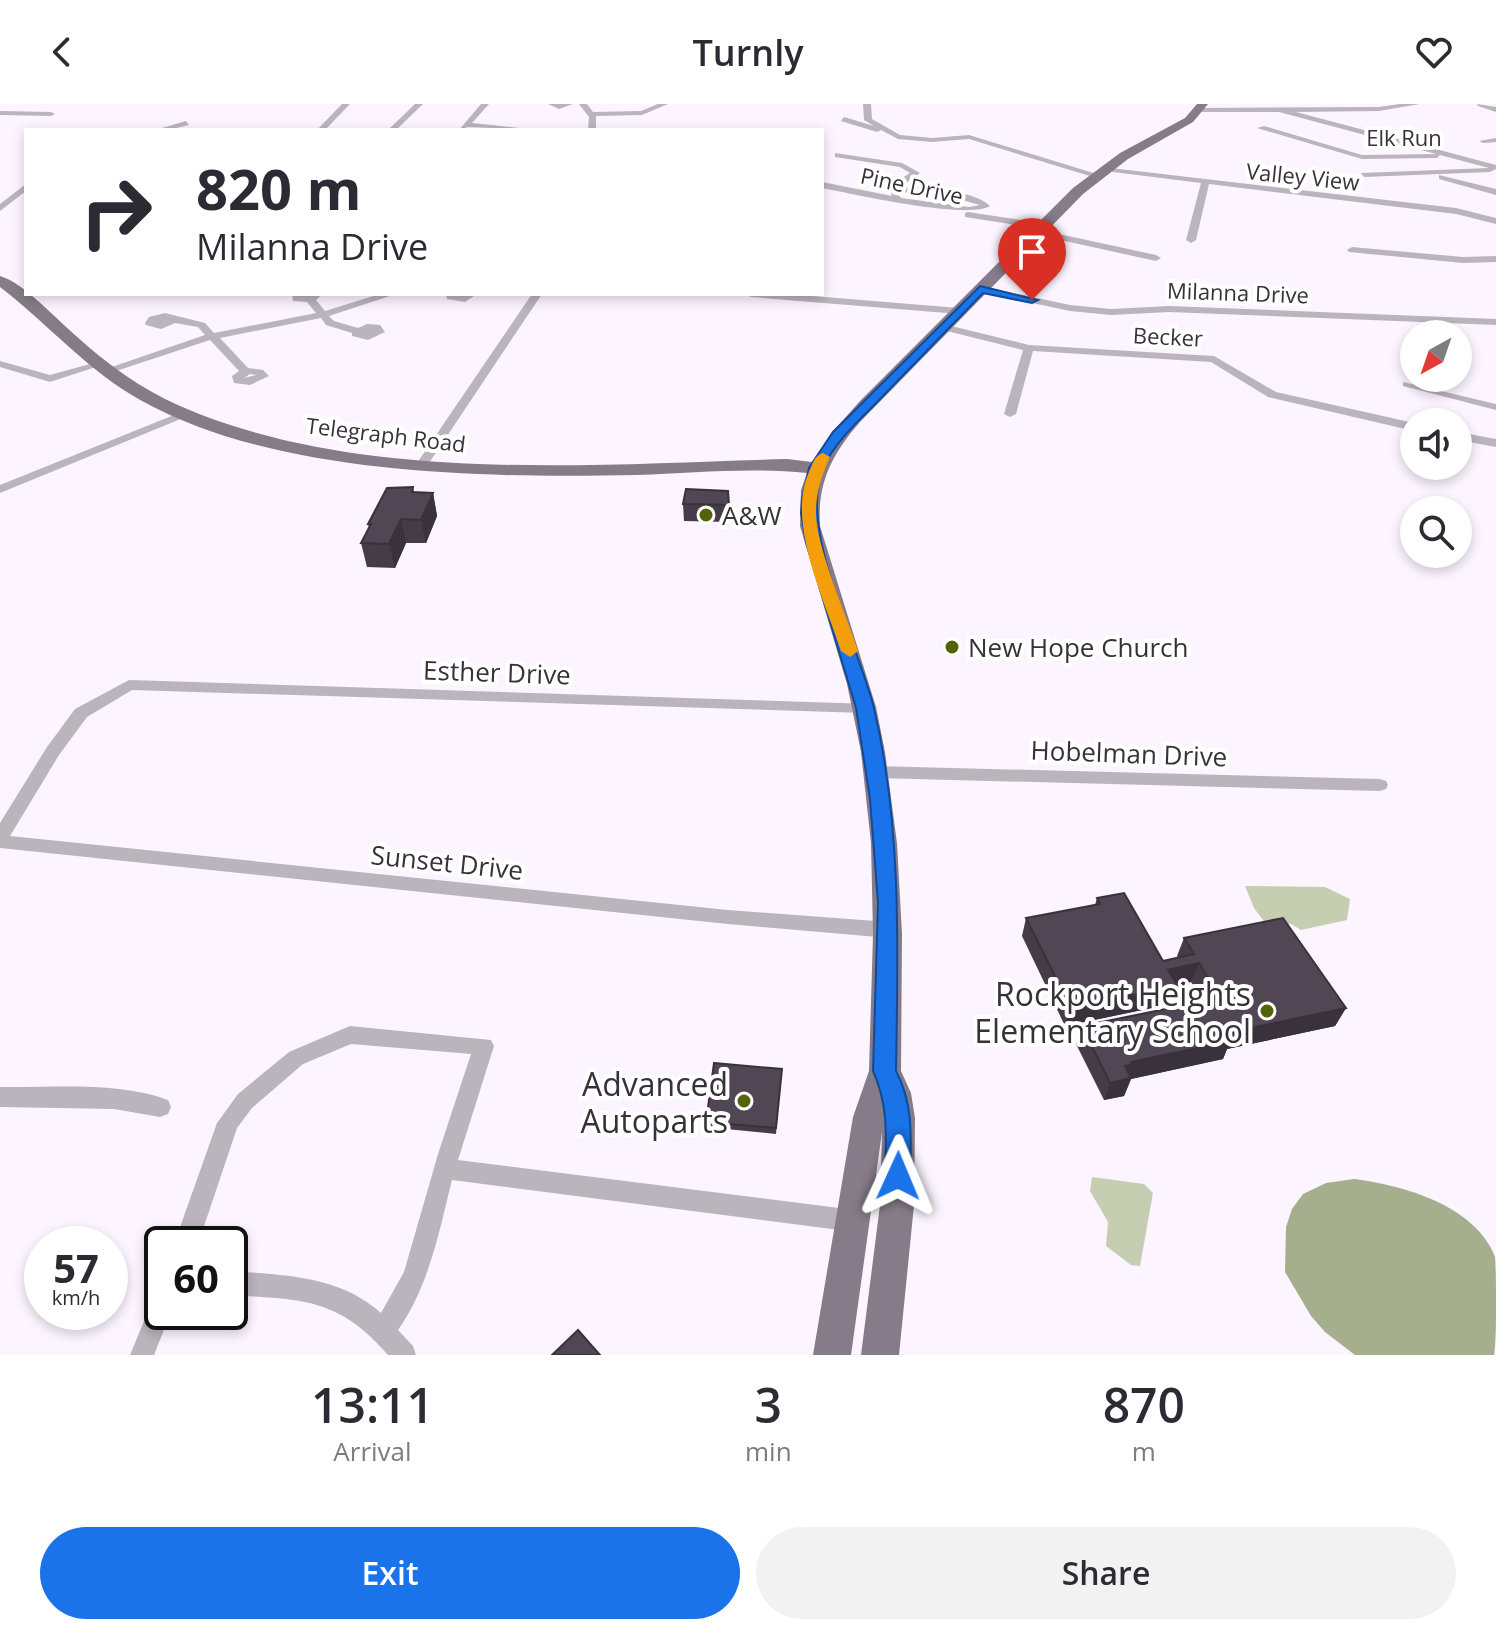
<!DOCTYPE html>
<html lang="en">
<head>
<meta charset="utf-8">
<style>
  body { margin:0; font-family:"Open Sans",sans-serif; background:#f2f2f3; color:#2b2b33; height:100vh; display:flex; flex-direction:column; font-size:30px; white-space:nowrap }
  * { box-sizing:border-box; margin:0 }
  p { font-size:26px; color:#7c7c81 }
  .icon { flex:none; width:44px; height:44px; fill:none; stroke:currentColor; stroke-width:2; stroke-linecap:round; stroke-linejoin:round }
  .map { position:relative; height:1251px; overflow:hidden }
  .side { display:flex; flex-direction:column; background:#fff; flex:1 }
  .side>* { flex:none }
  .hud { position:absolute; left:24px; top:24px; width:800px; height:168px; border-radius:0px; box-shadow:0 4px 12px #0003; background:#fff; color:#2b2b33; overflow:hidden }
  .needle { width:52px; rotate:220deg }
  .fabs { position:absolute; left:1400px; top:216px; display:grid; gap:16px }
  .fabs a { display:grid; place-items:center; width:72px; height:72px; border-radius:50%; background:#fff; box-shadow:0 4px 12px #0003; font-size:40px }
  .speed { position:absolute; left:24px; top:1122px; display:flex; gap:16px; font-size:40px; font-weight:700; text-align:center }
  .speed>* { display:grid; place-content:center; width:104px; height:104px; border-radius:50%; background:#fff; box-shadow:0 4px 12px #0003; line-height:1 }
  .speed small { font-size:20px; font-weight:400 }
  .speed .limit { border:4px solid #111; border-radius:12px; background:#fff; color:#111 }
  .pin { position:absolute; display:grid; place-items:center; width:68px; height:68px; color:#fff; margin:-82px -34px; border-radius:50% 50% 50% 0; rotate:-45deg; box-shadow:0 0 8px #0007 }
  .pin .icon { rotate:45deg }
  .me { position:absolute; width:88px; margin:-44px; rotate:1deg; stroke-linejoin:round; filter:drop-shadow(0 0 6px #0008) }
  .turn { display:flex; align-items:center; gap:28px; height:168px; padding:0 40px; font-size:36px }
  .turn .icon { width:104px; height:104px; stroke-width:2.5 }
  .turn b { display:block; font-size:56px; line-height:68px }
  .eta { display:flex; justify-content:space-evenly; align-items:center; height:136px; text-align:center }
  .eta b { font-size:48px; font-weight:600; line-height:56px }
  .button { display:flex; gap:16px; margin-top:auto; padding:16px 40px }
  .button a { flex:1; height:92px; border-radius:48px; background:#1a73e8; color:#fff; font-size:32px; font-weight:600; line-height:92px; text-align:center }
  .button a+a { background:#f2f2f3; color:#2b2b33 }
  header { display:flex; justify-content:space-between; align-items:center; height:104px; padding:0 40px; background:#fff; font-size:36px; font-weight:600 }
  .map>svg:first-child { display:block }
  .green { fill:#c5ceb1 }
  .water { fill:#a5ae8d }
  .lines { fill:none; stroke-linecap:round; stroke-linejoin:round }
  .street { fill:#bab4bc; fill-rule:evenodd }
  .primary { fill:#867c89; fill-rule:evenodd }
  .wall { fill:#463c48 }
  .shaded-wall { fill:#39313b }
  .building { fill:#514654; stroke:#39313b; stroke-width:2 }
  .route { fill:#1a73e8; stroke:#114b97; stroke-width:2 }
  .slow { fill:#f59e0b }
  .poi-dot { fill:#53630a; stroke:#fff; stroke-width:3 }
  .labels { text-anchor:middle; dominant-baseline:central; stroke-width:8; stroke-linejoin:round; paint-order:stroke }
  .far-street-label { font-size:22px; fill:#373239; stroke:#fff }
  .poi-label { font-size:26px; fill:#373239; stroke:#fff; text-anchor:start }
  .street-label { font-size:26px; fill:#373239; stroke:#fff }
  .near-poi-label { font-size:32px; fill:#373239; stroke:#fff; text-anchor:end }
</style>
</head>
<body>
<header><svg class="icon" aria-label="back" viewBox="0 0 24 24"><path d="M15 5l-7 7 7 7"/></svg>Turnly<svg class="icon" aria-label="heart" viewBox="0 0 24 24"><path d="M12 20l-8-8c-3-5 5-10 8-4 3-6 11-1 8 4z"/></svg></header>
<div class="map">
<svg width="1496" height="1251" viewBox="0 0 1496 1251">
  <rect width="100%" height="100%" fill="#fcf5ff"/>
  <g class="green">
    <path d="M1245 782 1325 783 1350 795 1347 816 1301 826 1291 820H1266L1254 804Z"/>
    <path d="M1092 1073 1144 1080 1153 1089 1140 1162 1131 1161 1106 1142 1108 1118 1090 1087Z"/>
  </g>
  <path class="water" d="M1354 1075C1402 1081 1475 1101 1495 1153 1496 1166 1496 1188 1496 1202 1496 1217 1496 1237 1494 1251H1355L1325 1228 1311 1212 1285 1168 1286 1123 1292 1105 1303 1090 1326 1079Z"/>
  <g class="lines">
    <g class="street">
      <path d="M342 0H350L325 26H317Z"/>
      <path d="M415 0H423L396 26H388Z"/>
      <path d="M481 0H489L472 19 538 26 468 23 459 26Z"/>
      <path d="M548 0H573L559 5Z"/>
      <path d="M579 0H587L593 8 641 7 658 0H668L642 11 596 12V26H588L589 13Z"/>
      <path d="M863 0H871L872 15 900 31 932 34 969 31 1100 71 1093 73 969 35 932 38 898 35 881 26 877 28 841 17 844 13 874 22 864 16Z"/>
      <path d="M1400 0H1420L1379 7 1296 8 1496 61V65L1490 68 1364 73 1361 69 1489 64 1440 51 1437 54 1362 55 1257 24 1264 22 1362 51 1436 50 1279 8H1199L1195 6 1199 4 1379 3Z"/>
      <path d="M1477 0 1496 3V8L1478 2Z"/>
      <path d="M0 7 51 8 55 10 51 12 0 11Z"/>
      <path d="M186 17 189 21 168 26H155Z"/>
      <path d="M1496 34V38L1483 39 1479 37Z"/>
      <path d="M835 49 902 59 920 69 899 84C922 82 974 86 990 102 968 116 853 90 822 84V78L892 92 888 83 910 69 900 63 835 53ZM914 88 948 92 980 101 969 103 901 94 898 89Z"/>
      <path d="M1102 63 1456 104 1496 114V120L1456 110 1209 80 1196 136 1191 139 1186 136 1201 79 1105 67Z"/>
      <path d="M1439 71 1496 85V91L1439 75Z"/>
      <path d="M26 80V87L0 107V100Z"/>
      <path d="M968 108 1042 119 1046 122 1042 125 965 113V109Z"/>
      <path d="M1036 125 1156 151 1161 154 1156 157 1033 130V126Z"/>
      <path d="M1352 143 1463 153 1496 152V158L1463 159 1349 148 1347 146Z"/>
      <path d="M980 182 1070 201 1111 205 1169 202 1496 215V221L1169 208 1111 211 1070 207 977 187V183Z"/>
      <path d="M292 190H323L316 196 325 207 380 190H396L329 212 334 217 358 224 367 220 380 221 385 228 368 236 352 232V229L326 221 321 214 220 234 248 264 263 266 269 272 250 281 234 279 232 272 239 267 210 236 110 269 100 267 205 231 198 223 175 219 161 225 146 221 145 219 149 213 165 209 205 219 214 229 316 209 307 198 293 197ZM250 270 256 271 244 274Z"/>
      <path d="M446 190H477L465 198 447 195Z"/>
      <path d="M532 190H542L425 365H417L415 362Z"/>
      <path d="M746 190H788L959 204 964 207 959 210 751 193Z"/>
      <path d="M943 220 1029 241 1214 252 1276 288 1414 319V327L1268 293 1211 258 1033 247 1016 310 1010 313 1004 310 1023 246 939 225V221Z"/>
      <path d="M0 257 50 271 97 258 102 261 50 278 0 263Z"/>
      <path d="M1403 278 1496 300V306L1403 282Z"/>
      <path d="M184 307 190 310 188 312 0 389V381Z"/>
      <path d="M1458 328 1496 335V343L1458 336Z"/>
      <path d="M129 576 871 600 873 604 871 608 865 609 132 586 87 613 59 651 10 732 728 806 889 818 896 821 898 826 896 831 889 834 728 820 0 744V719L47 643 75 605Z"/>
      <path d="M876 662 1380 675 1386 677 1388 681 1386 685 1380 687 876 674 868 668Z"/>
      <path d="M350 922 491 936 494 942 458 1056 855 1106 863 1109 866 1117 863 1125 855 1128 452 1076C439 1128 429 1182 398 1226L413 1242 416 1251H388C338 1193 301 1196 230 1191V1167C283 1171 339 1171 381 1209L404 1168 438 1050 471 950 351 940 303 960 252 1004 237 1024 198 1140H174L217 1019 238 990 289 948Z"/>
      <path d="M0 983C54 984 117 977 168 996L171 1003 168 1010 160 1013 114 1005 0 1003Z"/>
      <path d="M162 1189V1208H171L154 1251H130L154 1193Z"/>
    </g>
    <path class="primary" d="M1197 0H1208L1193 18 1128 55 1083 90 860 318C832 350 817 379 820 422L876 603 885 648 897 739 902 830 901 967 911 989 915 1014 914 1101 899 1251H861L880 1101 882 1028 851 1251H813L853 1013 869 967 873 830 871 739 861 648 847 580 800 422 801 386 807 369C751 363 693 369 637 371 486 374 277 372 142 297 89 268 48 220 0 183V172C24 179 55 214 75 231 107 260 141 285 180 302 361 381 594 360 787 355L812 358 836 324 860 297 1073 84 1120 49 1185 14Z"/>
  </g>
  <g class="wall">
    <path d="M413 383 414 388 433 389 437 412 426 439H406L395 464 367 463 361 439 369 424 368 420Z"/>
    <path d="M728 387 729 418 684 417 683 400Z"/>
    <path d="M1097 794 1163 857 1178 854 1177 852 1184 834 1346 904 1335 922 1227 945 1223 955 1131 975 1124 992 1104 996 1076 940 1082 922 1203 897 1191 878 1177 880 1171 900 1065 922 1022 832 1026 814 1095 801Z"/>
    <path d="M782 965 776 1030 706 1023V1018Z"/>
  </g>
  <g class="shaded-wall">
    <path d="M433 389 437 412 426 439 421 416Z"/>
    <path d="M401 415 406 439 395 464 389 440Z"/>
    <path d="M1199 859 1191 878 1161 884 1168 866Z"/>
    <path d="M1178 882 1171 900 1065 922 1071 904Z"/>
    <path d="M1346 904 1335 922 1227 945 1223 955 1131 975 1124 992 1104 996 1110 979 1125 962 1131 958 1227 929Z"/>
  </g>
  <g class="building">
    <path d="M413 383 412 388 433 389 421 416 401 415 389 440 361 439 371 420H368L387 384Z"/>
    <path d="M686 385 728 387 729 401 683 400Z"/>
    <path d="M1124 789 1163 857 1194 850 1184 834 1283 814 1346 904 1227 929 1231 937 1131 958 1132 961 1125 962 1131 974 1110 979 1082 922 1220 894 1199 859 1168 866 1178 882 1071 904 1026 814 1100 800 1097 794Z"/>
    <path d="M714 959 782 965 776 1024 706 1018Z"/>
    <path d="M578 1226 600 1251H552Z"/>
  </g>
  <path class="route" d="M980 182 1038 196 1032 199 983 189C949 224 915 259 881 294 861 315 835 337 823 364 798 424 858 541 874 604 902 723 898 845 896 967 914 1001 911 1035 910 1072L907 1080 898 1084 889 1080 885 1072C886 1034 889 1002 873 967L878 799 870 695 856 604 806 438 801 409 802 395 809 364 833 328Z"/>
  <path class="slow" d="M823 349 830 353C822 370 816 388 816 408 815 440 847 513 858 547L850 553 841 547C825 497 786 418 809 368 813 359 814 352 823 349Z"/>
  <g class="poi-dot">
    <circle cx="706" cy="411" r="8"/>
    <circle cx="952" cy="543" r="8"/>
    <circle cx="1267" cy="907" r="8"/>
    <circle cx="744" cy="997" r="8"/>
  </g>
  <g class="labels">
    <g class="far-street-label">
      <text x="1404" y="33">Elk Run</text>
      <text transform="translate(1303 72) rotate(6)">Valley View</text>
      <text transform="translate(912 81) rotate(12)">Pine Drive</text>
      <text transform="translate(1238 188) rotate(2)">Milanna Drive</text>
      <text transform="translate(1168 232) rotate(3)">Becker</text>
      <text transform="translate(386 330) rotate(7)">Telegraph Road</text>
    </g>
    <g class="poi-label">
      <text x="722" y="411">A&amp;W</text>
      <text x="968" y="543">New Hope Church</text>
    </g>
    <g class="street-label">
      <text transform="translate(497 568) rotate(2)">Esther Drive</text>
      <text transform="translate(1129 649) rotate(2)">Hobelman Drive</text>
      <text transform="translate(447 758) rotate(6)">Sunset Drive</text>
    </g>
    <g class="near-poi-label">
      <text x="1251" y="889">Rockport Heights<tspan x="1251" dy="37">Elementary School</tspan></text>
      <text x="728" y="979">Advanced<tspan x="728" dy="37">Autoparts</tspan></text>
    </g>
  </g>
</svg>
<div class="fabs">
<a><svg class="needle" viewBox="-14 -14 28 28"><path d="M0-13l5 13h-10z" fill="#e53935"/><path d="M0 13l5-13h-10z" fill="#7c7c81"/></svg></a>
<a><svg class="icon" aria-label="sound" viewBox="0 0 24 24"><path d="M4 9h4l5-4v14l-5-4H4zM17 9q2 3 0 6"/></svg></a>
<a><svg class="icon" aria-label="search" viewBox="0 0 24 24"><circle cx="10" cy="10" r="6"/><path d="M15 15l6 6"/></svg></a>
</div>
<div class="speed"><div>57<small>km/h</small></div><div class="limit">60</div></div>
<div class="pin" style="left:1032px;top:196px;background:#d93025"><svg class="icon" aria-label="arrive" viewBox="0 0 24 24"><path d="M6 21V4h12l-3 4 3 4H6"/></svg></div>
<svg class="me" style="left:898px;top:1072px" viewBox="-20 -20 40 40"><path d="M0-17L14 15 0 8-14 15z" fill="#1a73e8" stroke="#fff" stroke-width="4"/></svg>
<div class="hud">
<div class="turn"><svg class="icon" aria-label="right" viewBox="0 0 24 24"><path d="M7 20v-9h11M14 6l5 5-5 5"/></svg><div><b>820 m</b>Milanna Drive</div></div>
</div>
</div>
<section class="side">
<div class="eta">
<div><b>13:11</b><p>Arrival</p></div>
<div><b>3</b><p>min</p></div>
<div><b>870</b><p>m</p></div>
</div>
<div class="button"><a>Exit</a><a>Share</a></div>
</section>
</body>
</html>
